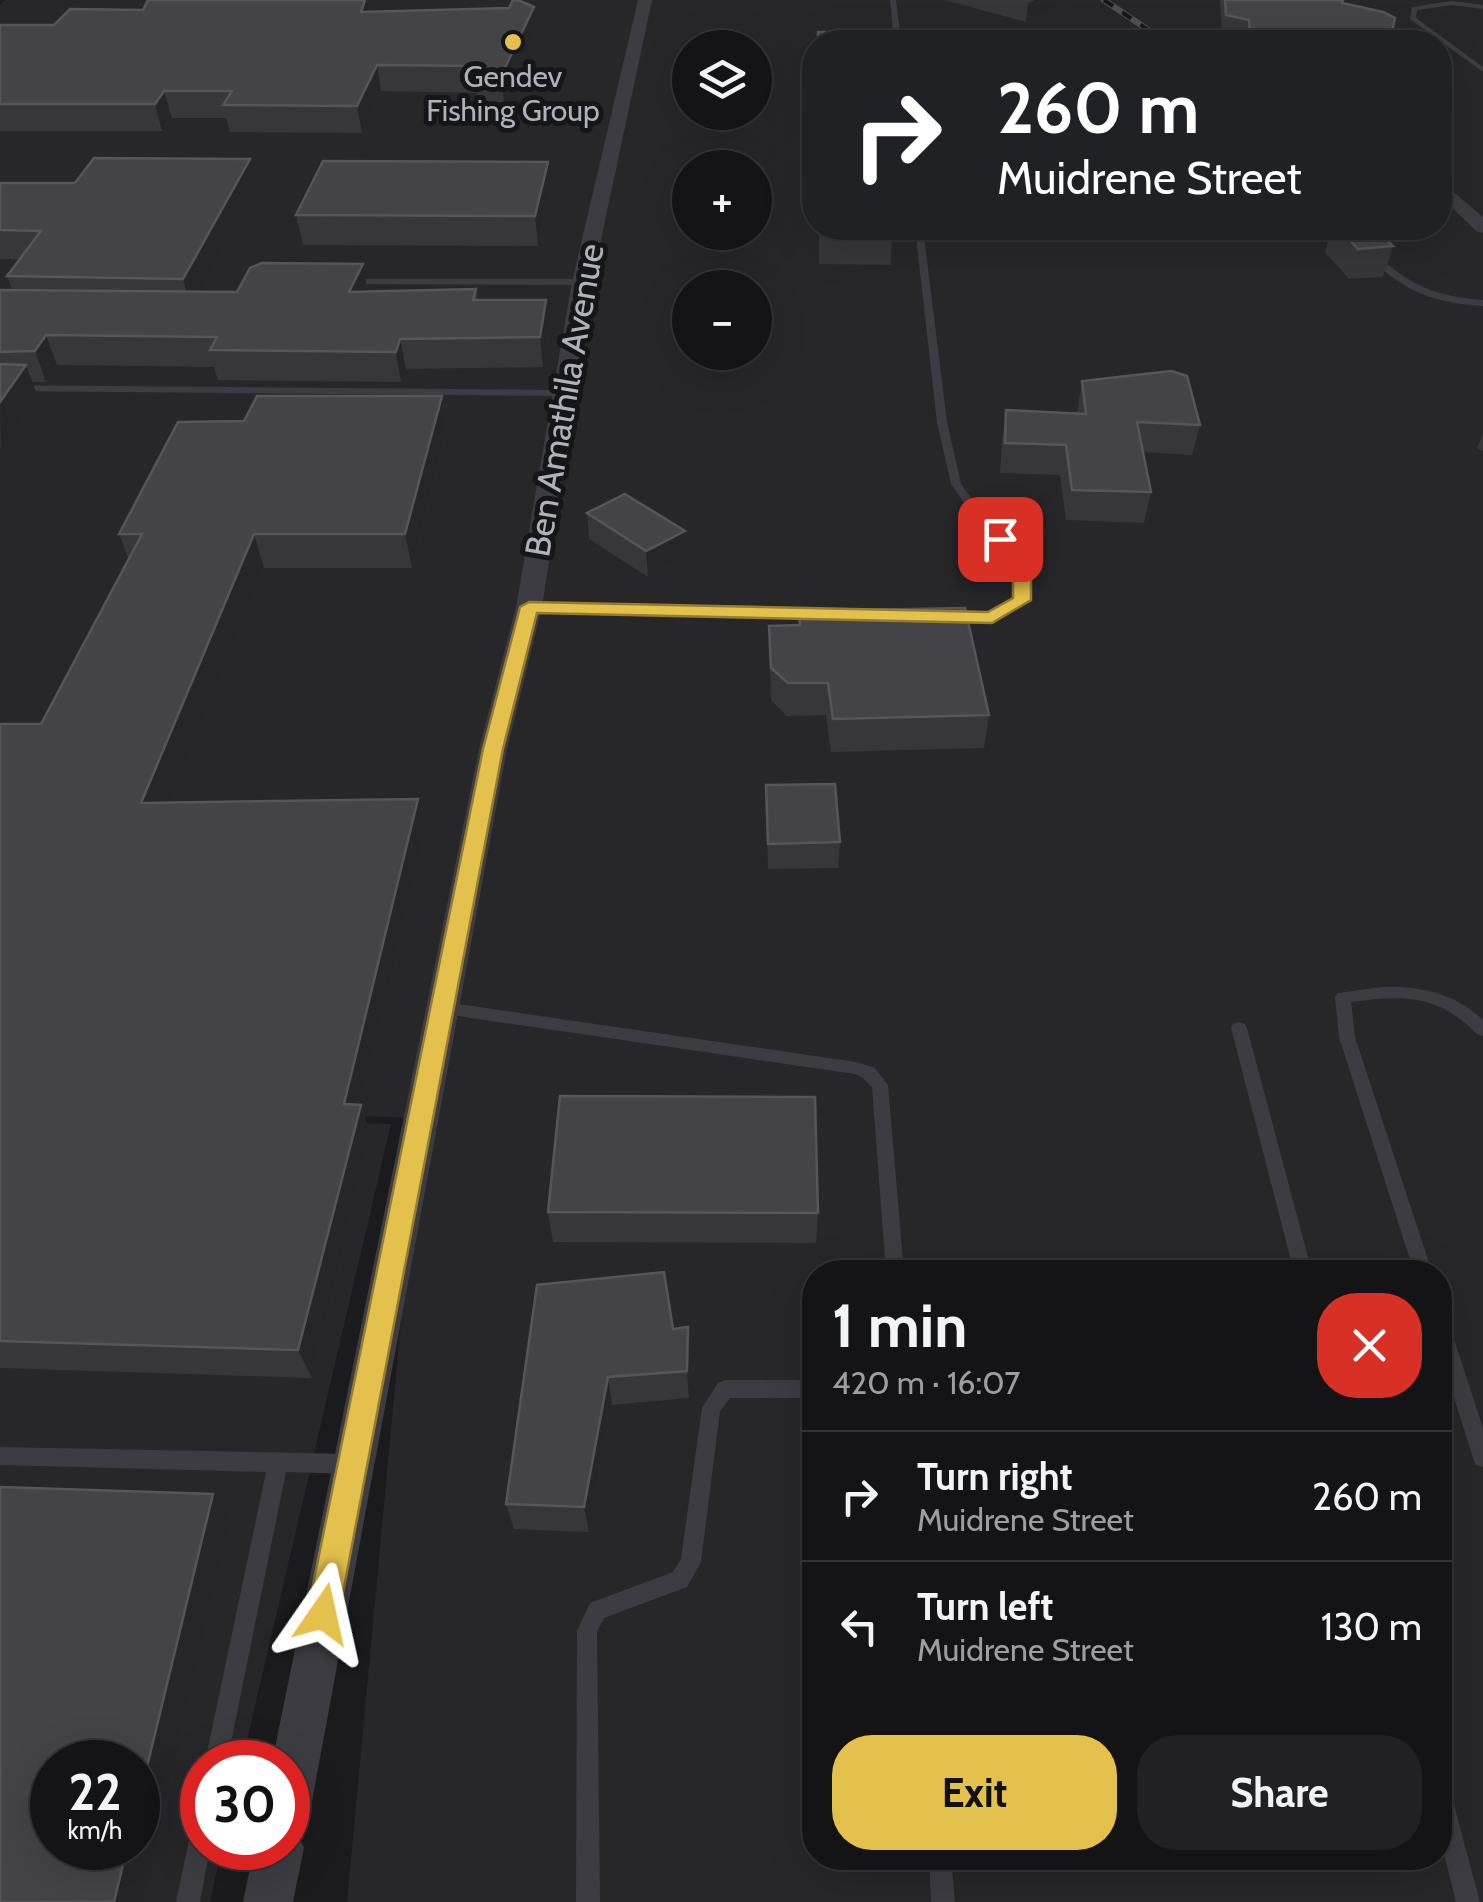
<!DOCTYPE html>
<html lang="en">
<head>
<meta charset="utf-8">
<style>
  body { margin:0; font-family:Cabin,sans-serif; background:#212123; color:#f1f3f6; height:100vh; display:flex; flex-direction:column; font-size:38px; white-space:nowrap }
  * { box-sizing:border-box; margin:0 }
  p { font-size:32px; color:#9d9ea1 }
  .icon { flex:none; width:55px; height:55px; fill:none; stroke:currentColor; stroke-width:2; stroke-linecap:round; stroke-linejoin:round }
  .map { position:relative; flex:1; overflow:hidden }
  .sheet { position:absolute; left:802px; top:1260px; width:650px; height:610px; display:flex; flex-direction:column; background:#141416; border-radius:40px; box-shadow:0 10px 40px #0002,0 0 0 2px #333335 }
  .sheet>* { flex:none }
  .guide { position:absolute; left:802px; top:30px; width:650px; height:210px; border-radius:40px; box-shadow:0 10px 40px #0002,0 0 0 2px #333335; background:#202124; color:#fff; overflow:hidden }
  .tools { position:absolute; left:672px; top:30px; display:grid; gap:20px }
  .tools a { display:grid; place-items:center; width:100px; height:100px; border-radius:50%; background:#141416; box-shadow:0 10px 40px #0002,0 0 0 2px #333335; font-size:50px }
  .speed { position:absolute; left:30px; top:1740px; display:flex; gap:20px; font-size:50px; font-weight:700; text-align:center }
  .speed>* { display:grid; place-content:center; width:130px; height:130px; border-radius:50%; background:#141416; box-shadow:0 10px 40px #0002,0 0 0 2px #333335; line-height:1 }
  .speed small { font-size:25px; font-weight:400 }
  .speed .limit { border:15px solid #d22; background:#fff; color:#111 }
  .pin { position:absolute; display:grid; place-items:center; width:85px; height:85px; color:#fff; margin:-42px; border-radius:20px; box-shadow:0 5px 15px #0006 }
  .me { position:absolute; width:110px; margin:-55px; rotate:11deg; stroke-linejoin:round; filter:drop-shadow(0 0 8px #0008) }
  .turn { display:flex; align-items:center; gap:35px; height:210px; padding:0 30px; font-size:45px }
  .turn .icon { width:130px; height:130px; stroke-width:2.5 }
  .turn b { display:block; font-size:70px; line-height:85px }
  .round { display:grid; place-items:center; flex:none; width:105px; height:105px; border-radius:40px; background:#212123 }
  .summary { display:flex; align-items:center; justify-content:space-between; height:170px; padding:0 30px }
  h1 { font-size:60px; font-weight:700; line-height:75px }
  .primary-button { display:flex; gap:20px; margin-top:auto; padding:20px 30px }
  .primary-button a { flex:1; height:115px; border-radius:40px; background:#e4c04c; color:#111; font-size:40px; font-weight:700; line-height:115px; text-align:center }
  .primary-button a+a { background:#212123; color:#f1f3f6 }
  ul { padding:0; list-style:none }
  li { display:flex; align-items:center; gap:30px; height:130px; padding:0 30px; border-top:2px solid #333335 }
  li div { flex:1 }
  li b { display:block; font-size:38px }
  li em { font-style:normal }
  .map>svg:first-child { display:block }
  .built { fill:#27272a; fill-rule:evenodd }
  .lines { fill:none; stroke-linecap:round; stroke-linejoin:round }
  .service { fill:#3c3c42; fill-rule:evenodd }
  .minor { fill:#3c3c42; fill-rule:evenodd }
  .rail-casing { stroke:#4f5056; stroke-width:6 }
  .rail { stroke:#161618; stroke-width:4; stroke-dasharray:11; stroke-linecap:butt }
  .wall { fill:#37373b }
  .shaded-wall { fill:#262629 }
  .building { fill:#444448; stroke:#55555a; stroke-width:2.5 }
  .route { fill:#e4c04c; stroke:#947d31; stroke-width:2.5 }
  .poi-dot { fill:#e4c04c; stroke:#161618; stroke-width:4 }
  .labels { text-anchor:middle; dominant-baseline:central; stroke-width:10; stroke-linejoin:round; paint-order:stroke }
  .far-poi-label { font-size:30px; fill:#afb1bb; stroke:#161618 }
  .street-label { font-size:35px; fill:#afb1bb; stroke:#161618 }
</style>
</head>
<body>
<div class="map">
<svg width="1483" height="1902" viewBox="0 0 1483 1902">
  <rect width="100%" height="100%" fill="#1b1b1d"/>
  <g class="built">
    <path d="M5 0H1483V1902H347L420 1118 0 1106V5ZM815 42H1440V228H815ZM690 48H755V112H690ZM690 168H755V232H690ZM690 288H755V352H690ZM815 1272H1440V1858H815Z"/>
    <path d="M0 1111 391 1124 242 1762H202V1848H222L210 1902H0ZM52 1762H138V1848H52Z"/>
  </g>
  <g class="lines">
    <g class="service">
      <path d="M890 0H896L901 42H894Z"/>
      <path d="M1452 1 1483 5V9L1452 5 1417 10 1416 18 1483 67V72L1410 19 1412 7Z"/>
      <path d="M915 228H923L947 422 961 484 982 513 1028 562V600L992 621 948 620 942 616 948 612 990 613 1016 598V563L974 517 951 484 937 422Z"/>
      <path d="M1342 228H1350V230C1397 274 1416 295 1483 300V306C1409 301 1394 280 1342 233Z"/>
      <path d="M346 279H582L587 282 582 285 343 284V280Z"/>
      <path d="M0 385 563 390 568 393 563 396 0 391Z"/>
      <path d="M529 603 815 609 821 613 815 617 525 610V604Z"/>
      <path d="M1383 987C1421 986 1455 993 1483 1020V1036L1477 1034C1437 994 1405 995 1351 1002L1355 1037 1432 1272H1414L1339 1037 1335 997 1338 993Z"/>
      <path d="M444 1002 856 1062 875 1068 888 1085 904 1272H886L872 1087 863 1078 855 1074 444 1014 439 1012 436 1008 439 1004Z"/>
      <path d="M1239 1022 1245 1024 1247 1028 1312 1272H1294L1231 1028 1233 1024Z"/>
      <path d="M1440 1316 1446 1318 1449 1324 1483 1428V1467L1476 1465 1473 1458 1440 1353Z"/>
      <path d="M725 1380H815V1398H730L720 1411 701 1562 687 1587 604 1618 597 1632 600 1902H576L577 1631 590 1603 673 1572 681 1559 702 1408 718 1383Z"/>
      <path d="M0 1447 352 1454 359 1457 362 1464 359 1471 352 1474 286 1472 227 1762H205L266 1472 0 1465Z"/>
      <path d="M1440 1783 1448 1786 1451 1794 1480 1902H1456L1440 1838Z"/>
      <path d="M202 1820V1848H210L200 1902H176L191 1831 194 1823Z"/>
      <path d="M929 1858H951L955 1902H931Z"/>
    </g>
    <g class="minor">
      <path d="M638 0H652L592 282 542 607 507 749 312 1801 305 1818 288 1825V1762H272L479 749 516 607 572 282Z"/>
      <path d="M1440 181 1483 217V233L1476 231 1440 196Z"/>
      <path d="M288 1827 296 1831 304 1848 293 1902H243L254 1848H288Z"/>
    </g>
    <defs>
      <path id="rail" d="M1104 0 1166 42"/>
    </defs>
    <use href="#rail" class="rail-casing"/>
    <use href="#rail" class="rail"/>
  </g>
  <g class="wall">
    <path d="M944 0H1073L1026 22Z"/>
    <path d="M1220 0H1343L1342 3 1391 37 1408 42H1245V39L1222 34Z"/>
    <path d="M375 12 536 33 504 102H478L477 93 381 91 362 133 230 132 226 118H172L162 131H0V25H54Z"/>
    <path d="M0 183 257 187 200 291 476 289 478 300 549 329 543 367 406 369 401 382 218 380 214 367 57 365 46 382H32L37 395 0 449V290H12L7 276 20 259H0Z"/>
    <path d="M551 191 538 246 303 245 296 215Z"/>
    <path d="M819 228H892L891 265 819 264Z"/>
    <path d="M1332 228H1373L1393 246 1383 277 1349 279 1325 252Z"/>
    <path d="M1082 381 1200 425 1192 455 1143 452 1151 492 1144 523 1066 520 1060 475 1000 473 1002 440 1006 410 1077 413Z"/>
    <path d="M442 396 447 428 412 568H264L168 803 426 833 361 1107 371 1136 312 1378 0 1368V724H41L129 560 119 534 244 421Z"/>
    <path d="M1483 433V451L1477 448Z"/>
    <path d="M587 513 685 531 686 556 648 577 589 539Z"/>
    <path d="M799 611 989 715 984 748 831 752 826 715 787 716 771 700 769 626 798 625Z"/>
    <path d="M766 785 840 842 838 868 768 869Z"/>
    <path d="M548 1212 818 1213 816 1243 553 1242Z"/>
    <path d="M537 1285 673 1329 688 1327 689 1356V1398L612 1405 589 1532 514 1529 506 1504Z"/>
  </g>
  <g class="shaded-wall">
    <path d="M365 0H379L365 37 361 12Z"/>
    <path d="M1035 0H1073L1026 22 1028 3Z"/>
    <path d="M534 7 536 33 504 102 501 76Z"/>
    <path d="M377 65 381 91 362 133 357 106Z"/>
    <path d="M164 91 172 118 162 131 155 104Z"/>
    <path d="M250 159 257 187 191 308 183 279Z"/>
    <path d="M548 162 551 191 538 246 535 216Z"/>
    <path d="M363 264 368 293 349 292Z"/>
    <path d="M546 300 549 329 543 367 540 337Z"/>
    <path d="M46 335 57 365 46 382 35 351Z"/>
    <path d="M400 339 406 369 401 382 396 352Z"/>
    <path d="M26 365 37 395 1 449 0 402Z"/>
    <path d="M442 396 447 428 412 568 405 534Z"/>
    <path d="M685 531 686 556 648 577 646 551Z"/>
    <path d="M254 534 264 568 155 837 141 803Z"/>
    <path d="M418 799 426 833 361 1107 371 1136 312 1378 298 1350 344 1104Z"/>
    <path d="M688 1327 689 1356V1398L687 1371Z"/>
    <path d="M608 1377 612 1405 589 1532 584 1507Z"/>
    <path d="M213 1494 230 1520 141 1902H114L127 1848H138V1804Z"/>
  </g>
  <g class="building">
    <path d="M148 0H365L361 12 509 8 513 0H518L534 7 501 76 475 75 479 66 377 65 357 106 223 105 232 91H164L155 104H0V25H54L70 9 143 10Z"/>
    <path d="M1225 0H1343L1342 3 1383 12 1395 18 1391 37 1408 42H1352L1340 32 1337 42H1264L1250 35 1249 20 1226 15Z"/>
    <path d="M818 32H876L877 42H818Z"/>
    <path d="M94 158 250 159 183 279 7 276 41 231 0 230V183H75Z"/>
    <path d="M323 161 548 162 535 216 296 215Z"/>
    <path d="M821 228H892L893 235 821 234Z"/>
    <path d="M1339 228H1373L1393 246 1358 249Z"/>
    <path d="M262 263 363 264 349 292 476 289 473 300H546L540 337 400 339 396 352 210 350 217 337 46 335 35 351 0 352V290L237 292 250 268Z"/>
    <path d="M0 364 26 365 0 402Z"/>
    <path d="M1171 371 1187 376 1200 425 1137 422 1151 492 1072 490 1066 445 1005 443 1006 410 1086 414 1082 381Z"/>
    <path d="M257 396H442L405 534H254L141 803 418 799 344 1104 361 1105 298 1350 0 1341V724H41L142 534H119L178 422 244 421Z"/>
    <path d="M625 494 685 531 646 551 587 513Z"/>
    <path d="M965 608 989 715 833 719 828 683H788L771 668 769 626 800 625 799 611Z"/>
    <path d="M835 784 840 842 768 844 766 785Z"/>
    <path d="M560 1096 815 1097 818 1213 548 1212Z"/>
    <path d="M664 1272 673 1329 688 1327 687 1371 608 1377 584 1507 506 1504 537 1285Z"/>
    <path d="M0 1487 213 1494 138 1804V1762H52V1848H127L114 1902H0Z"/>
  </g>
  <path class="route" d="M1000 534 1006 535 1031 562V600L992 623 537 613 503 749 339 1614 334 1625 323 1630 312 1625 307 1614 483 749 520 607 529 602 988 612 1013 598V563L991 539Z"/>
  <circle class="poi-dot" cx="513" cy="42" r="10"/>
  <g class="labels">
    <g class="far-poi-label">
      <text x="513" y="76">Gendev<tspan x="513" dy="34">Fishing Group</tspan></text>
    </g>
    <g class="street-label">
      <text transform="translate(564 400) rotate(-80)">Ben Amathila Avenue</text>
    </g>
  </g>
</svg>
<div class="tools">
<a><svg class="icon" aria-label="layers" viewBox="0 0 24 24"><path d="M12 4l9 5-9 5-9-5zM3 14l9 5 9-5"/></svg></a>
<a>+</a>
<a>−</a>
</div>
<div class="speed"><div>22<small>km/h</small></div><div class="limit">30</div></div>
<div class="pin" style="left:1000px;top:539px;background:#d93025"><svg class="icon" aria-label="arrive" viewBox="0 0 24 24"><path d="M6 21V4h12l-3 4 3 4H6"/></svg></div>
<svg class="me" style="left:323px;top:1614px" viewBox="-20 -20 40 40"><path d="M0-17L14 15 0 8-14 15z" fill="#e4c04c" stroke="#fff" stroke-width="4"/></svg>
<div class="guide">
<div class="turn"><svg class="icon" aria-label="right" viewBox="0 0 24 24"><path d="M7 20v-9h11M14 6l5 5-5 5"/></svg><div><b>260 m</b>Muidrene Street</div></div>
</div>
<section class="sheet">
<div class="summary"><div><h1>1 min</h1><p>420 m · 16:07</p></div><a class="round" style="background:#d93025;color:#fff"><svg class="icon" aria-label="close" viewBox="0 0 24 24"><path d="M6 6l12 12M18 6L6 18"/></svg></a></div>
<ul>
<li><svg class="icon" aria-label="right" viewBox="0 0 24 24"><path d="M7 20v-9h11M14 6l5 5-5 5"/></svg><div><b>Turn right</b><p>Muidrene Street</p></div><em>260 m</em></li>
<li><svg class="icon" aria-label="left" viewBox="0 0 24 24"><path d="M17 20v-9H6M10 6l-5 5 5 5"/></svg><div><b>Turn left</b><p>Muidrene Street</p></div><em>130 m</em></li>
</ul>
<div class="primary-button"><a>Exit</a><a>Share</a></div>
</section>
</div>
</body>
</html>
